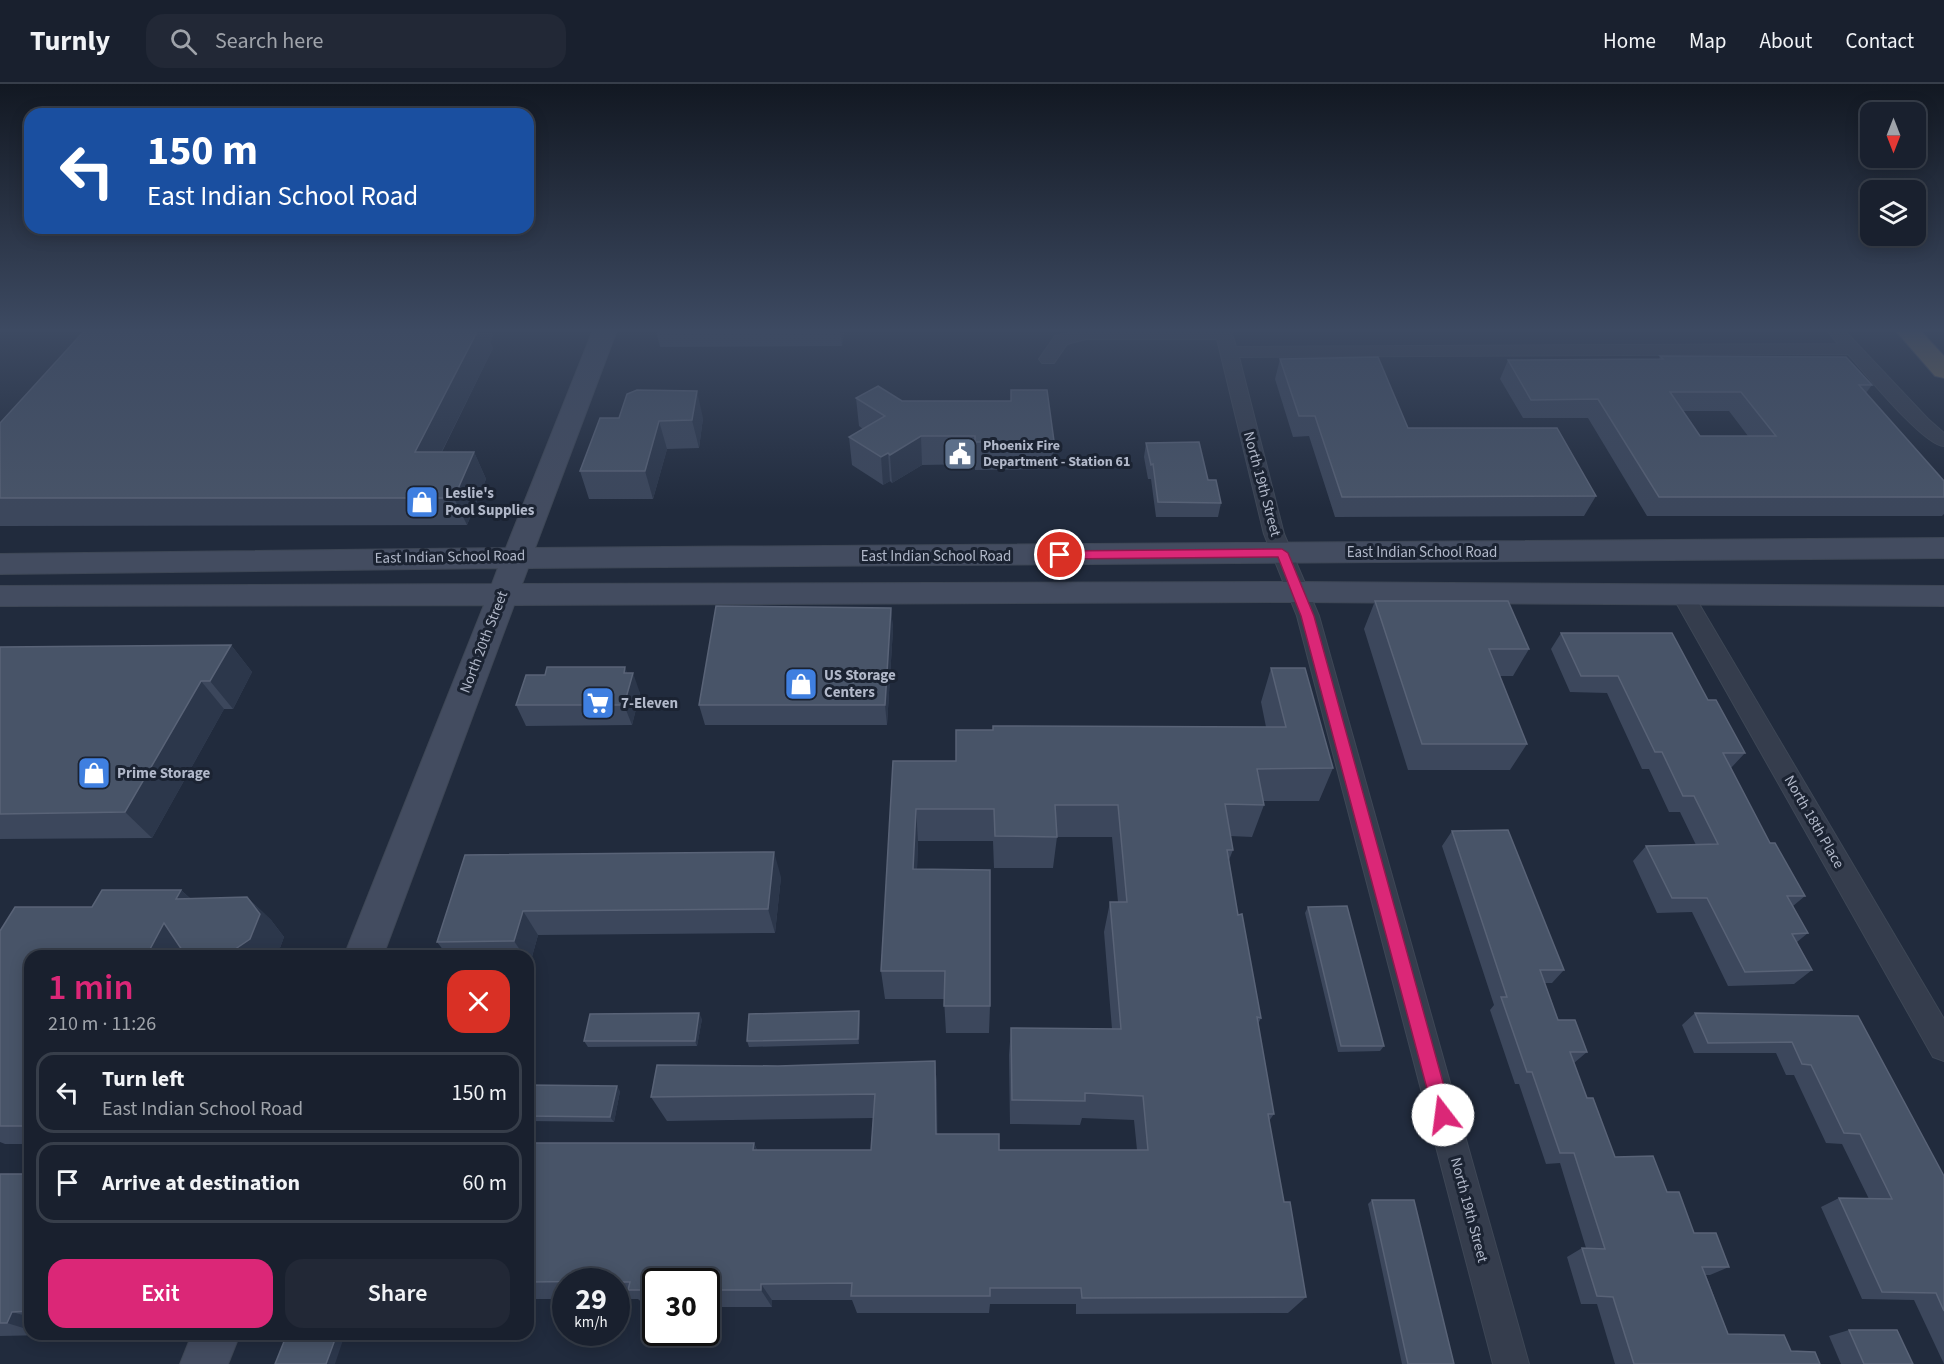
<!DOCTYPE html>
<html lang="en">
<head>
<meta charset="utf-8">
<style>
  body { margin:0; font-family:"Source Sans 3",sans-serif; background:#222836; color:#f1f3f6; height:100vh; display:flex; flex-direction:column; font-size:22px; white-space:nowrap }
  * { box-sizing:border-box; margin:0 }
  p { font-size:20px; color:#9fa3aa }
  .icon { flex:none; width:33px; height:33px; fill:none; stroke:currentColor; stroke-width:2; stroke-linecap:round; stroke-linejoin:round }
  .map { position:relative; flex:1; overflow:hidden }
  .side { position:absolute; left:24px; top:866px; width:510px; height:390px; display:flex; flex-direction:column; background:#19202e; border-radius:18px; box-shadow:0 3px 15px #0003,0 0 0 2px #373e4a }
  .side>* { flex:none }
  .banner { position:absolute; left:24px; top:24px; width:510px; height:126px; border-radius:18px; box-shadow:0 3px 15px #0003,0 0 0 2px #373e4a; background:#1a4fa0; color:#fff; overflow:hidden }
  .needle { width:39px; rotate:180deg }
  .fabs { position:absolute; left:1860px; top:18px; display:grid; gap:12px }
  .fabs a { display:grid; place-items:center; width:66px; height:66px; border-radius:12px; background:#19202e; box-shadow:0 3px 15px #0003,0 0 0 2px #373e4a; font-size:30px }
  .speed { position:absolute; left:552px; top:1184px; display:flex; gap:12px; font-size:30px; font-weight:700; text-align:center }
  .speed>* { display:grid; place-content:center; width:78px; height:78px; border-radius:50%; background:#19202e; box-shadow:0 3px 15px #0003,0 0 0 2px #373e4a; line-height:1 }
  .speed small { font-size:15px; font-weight:400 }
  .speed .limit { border:3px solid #111; border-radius:9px; background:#fff; color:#111 }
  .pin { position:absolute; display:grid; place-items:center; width:51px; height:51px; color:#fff; margin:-26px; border:3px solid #fff; border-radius:50%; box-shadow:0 2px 6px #0007 }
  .me { position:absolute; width:66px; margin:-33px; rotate:345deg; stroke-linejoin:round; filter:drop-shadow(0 0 4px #0008) }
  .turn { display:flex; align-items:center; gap:21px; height:126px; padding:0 24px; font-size:27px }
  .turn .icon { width:78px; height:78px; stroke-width:2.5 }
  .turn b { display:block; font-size:42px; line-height:51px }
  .round { display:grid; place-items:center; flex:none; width:63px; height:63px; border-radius:18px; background:#222836 }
  .overview { display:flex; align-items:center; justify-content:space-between; height:102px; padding:0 24px }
  h1 { font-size:36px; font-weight:600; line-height:45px; color:#db2777 }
  .cta { display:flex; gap:12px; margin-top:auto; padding:12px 24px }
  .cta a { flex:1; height:69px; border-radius:18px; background:#db2777; color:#fff; font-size:24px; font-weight:600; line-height:69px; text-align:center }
  .cta a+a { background:#222836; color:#f1f3f6 }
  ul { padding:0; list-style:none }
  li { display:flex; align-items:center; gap:18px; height:81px; margin:0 12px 9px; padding:0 12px; border:3px solid #373e4a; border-radius:18px }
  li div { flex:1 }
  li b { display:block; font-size:22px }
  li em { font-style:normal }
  header { display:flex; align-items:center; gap:36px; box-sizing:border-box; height:84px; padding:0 30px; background:#19202e; border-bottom:2px solid #373e4a }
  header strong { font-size:28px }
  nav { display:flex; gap:33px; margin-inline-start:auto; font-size:21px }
  .search { width:420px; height:54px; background:#222836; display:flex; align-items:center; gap:15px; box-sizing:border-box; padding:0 21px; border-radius:18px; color:#9fa3aa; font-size:22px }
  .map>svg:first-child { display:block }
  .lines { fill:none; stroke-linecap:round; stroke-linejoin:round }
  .street-casing { stroke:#3e4756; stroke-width:2 }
  .secondary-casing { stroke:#3e4756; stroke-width:2 }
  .highway-casing { stroke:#3e4555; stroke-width:2 }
  .street { fill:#353d4d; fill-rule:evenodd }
  .secondary { fill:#434c60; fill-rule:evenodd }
  .highway { fill:#736852; fill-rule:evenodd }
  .wall { fill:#3c475c; fill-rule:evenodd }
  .shaded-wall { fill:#2c374b }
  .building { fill:#485468; stroke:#596377; stroke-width:1.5; fill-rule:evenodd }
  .route { fill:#db2777; stroke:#8e194d; stroke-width:1.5 }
  .labels { text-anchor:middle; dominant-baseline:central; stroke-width:6; stroke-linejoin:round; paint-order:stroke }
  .far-poi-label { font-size:14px; font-weight:bold; fill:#b1b8c9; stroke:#1b2332; text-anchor:start }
  .street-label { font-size:15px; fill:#b1b8c9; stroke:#1b2332 }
  .poi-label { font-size:15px; font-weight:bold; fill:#b1b8c9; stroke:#1b2332; text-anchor:start }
</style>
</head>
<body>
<header>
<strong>Turnly</strong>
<div class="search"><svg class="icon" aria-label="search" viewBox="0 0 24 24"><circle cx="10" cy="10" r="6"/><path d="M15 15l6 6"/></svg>Search here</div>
<nav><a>Home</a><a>Map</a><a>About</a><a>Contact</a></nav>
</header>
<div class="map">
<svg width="1944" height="1280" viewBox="0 0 1944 1280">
  <rect width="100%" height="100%" fill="#212b3d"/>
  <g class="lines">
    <defs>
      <g id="street">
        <path d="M1082 246H1231L1236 263 1838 260 1827 246H1844L1928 335 1944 349V362C1924 362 1864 288 1848 270L1239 273 1284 450 1319 532 1529 1280H1493L1297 532 1264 450 1217 255H1086L1067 260 1054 279H1042L1039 275 1055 252Z"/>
        <path d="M1684 505 1692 508 1944 935V977L1933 973 1673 513 1676 508Z"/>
      </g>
      <g id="secondary">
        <path d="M593 246H617L535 464 1944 454V474L528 484 522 500 1298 498 1944 502V522L1298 518 514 521 383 872H344L484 521 0 522V502L492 500 498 484 0 490V470L506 464Z"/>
        <path d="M192 1250H240L228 1280H180Z"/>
      </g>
      <path id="highway" d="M1895 246H1920L1944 272V294L1935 292Z"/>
    </defs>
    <use href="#street" class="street-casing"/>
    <use href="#secondary" class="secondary-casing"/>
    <use href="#highway" class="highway-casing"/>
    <use href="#street" class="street"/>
    <use href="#secondary" class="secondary"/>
    <use href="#highway" class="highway"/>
  </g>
  <g class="wall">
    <path d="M656 246H844L842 262 660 263Z"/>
    <path d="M493 252 490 258 493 264 442 368H474L486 395 467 441 0 442V339Z"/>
    <path d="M1660 272 1872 301 1866 309 1944 397V430L1942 432H1647L1588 334H1523L1500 295 1508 276 1659 275ZM1683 327H1729L1748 352H1700Z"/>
    <path d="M1280 275 1408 344 1596 412 1584 432 1335 433 1309 352 1293 353 1275 295Z"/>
    <path d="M856 314 902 317 1054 357 1052 385 975 386V380L922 381 892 399 890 397 883 401 852 381 849 353 863 345 859 342Z"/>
    <path d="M600 334H703L699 364 667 365 653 415H589L580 387Z"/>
    <path d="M1146 359 1208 396 1221 419 1218 433H1156L1151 395H1148L1144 373Z"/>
    <path d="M1375 517 1529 565 1513 592H1500L1527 660 1510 686H1408L1364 545Z"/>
    <path d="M891 524 893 545 887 641H705L699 621Z"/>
    <path d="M1561 549 1708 616 1745 669 1731 684 1770 759 1805 812 1793 822 1808 849 1797 858 1812 886 1794 900 1728 902 1692 828 1657 829 1633 777 1646 762 1696 761 1680 728H1669L1649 685H1642L1607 609 1570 608 1551 565Z"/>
    <path d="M231 561 252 588 233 625H224L152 754 0 755V563Z"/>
    <path d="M1271 584 1333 684 1319 717H1263L1264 721 1252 753 1230 752 1233 766 1229 776 1238 831 1261 934 1258 940 1274 1030 1269 1037 1284 1118 1306 1213 1288 1229 1076 1230V1220H990L989 1229H857L852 1216H772V1223H706V1197H656V1223H647L638 1215H616V1197H566V1215H536L535 1221H528V1059H754L757 1066H871L873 1034 667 1037 651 1013 778 982 935 977 937 1003V1050L999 1066H1137L1134 1036 1082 1034 1080 1041 1010 1040 1009 971 1011 944 1112 945 1104 848 1110 818H1118L1112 753H1057L1053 784H994L993 757H918L917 785 990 922 989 949H946L944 915H885L881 887 893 677H956L993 646 1266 643 1261 618Z"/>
    <path d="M628 589 640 609 632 641 526 642 516 621Z"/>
    <path d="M1452 747 1564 886 1552 899H1545L1558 936 1587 968 1574 979 1587 1014 1615 1073 1667 1108 1694 1149 1729 1183 1710 1191H1706L1728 1250 1791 1267 1820 1280H1615L1597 1220H1581L1567 1173 1582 1164H1586L1560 1079 1546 1080 1519 1000H1515L1490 926 1494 921 1442 762Z"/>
    <path d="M465 771 781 793 775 849 538 851 530 880H528V872H448L437 858Z"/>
    <path d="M181 806 191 815 247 813 271 836 284 853 277 872H30V1060H5L0 1058V847L92 823Z"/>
    <path d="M1308 823 1384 962 1380 967 1338 968 1305 829Z"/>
    <path d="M1695 929 1858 932 1944 1092V1280L1914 1216 1862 1215 1821 1123 1839 1114 1869 1115 1842 1060 1826 1059 1794 991H1786L1776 969H1694L1682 941Z"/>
    <path d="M860 933 859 960 749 963 747 957Z"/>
    <path d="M702 935 697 962 588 963 584 957Z"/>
    <path d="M528 1001 620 1007 614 1038 528 1037Z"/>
    <path d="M30 1084V1250H48V1251L0 1252V1090H27Z"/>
    <path d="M1372 1116 1454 1280H1402L1368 1120Z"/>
    <path d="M1849 1246 1913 1280H1841L1829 1252Z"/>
  </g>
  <g class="shaded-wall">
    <path d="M478 246H491L493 252 490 258 493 264 428 395 415 368Z"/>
    <path d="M840 246H844L842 262Z"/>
    <path d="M697 307 703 334 699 364 692 336Z"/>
    <path d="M659 337 667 365 653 415 645 387Z"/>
    <path d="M921 352 922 381 892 399 890 371Z"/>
    <path d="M474 368 486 395 467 441 454 414Z"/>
    <path d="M888 369 890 397 883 401 881 373Z"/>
    <path d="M891 524 893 545 887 641 885 621Z"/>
    <path d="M231 561 252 588 233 625 210 597Z"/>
    <path d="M625 583 630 596 633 589 640 609 632 641 624 621V589Z"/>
    <path d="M201 597 224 625 152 754 125 728Z"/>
    <path d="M916 725 918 757 916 815 913 785Z"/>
    <path d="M774 768 781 793 775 849 768 825Z"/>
    <path d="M181 806 207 830 176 815Z"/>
    <path d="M247 813 271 836 284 853 277 872H225Z"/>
    <path d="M523 827 538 851 530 880 528 877V872H524L514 857Z"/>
    <path d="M164 839 186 872H154L149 867Z"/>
    <path d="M107 867 113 872H104Z"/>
    <path d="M859 927 860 933 859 960 858 955Z"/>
    <path d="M699 929 702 935 697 962 695 957Z"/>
    <path d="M935 977 937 1003 938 1073 936 1050Z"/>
    <path d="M617 1002 620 1007 614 1038 610 1033Z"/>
    <path d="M754 1059 764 1082 753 1066Z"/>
    <path d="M761 1200 772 1216V1223L761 1206Z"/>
    <path d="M528 1209 536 1215 535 1221 528 1216Z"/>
    <path d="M12 1228 30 1233V1246L7 1239Z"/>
    <path d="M337 1250H345L335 1280H326Z"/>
  </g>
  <g class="building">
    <path d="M85 246H478L415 368H474L454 414H0V339Z"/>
    <path d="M1660 272 1846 273 1872 301H1859L1944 397V413H1659L1598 315 1531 316 1508 276 1663 275ZM1670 308H1741L1776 352H1700Z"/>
    <path d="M1378 273 1408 344H1557L1596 412 1342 413 1315 332H1299L1280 275Z"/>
    <path d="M878 302 902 317H1011V306H1047L1054 357 975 358V352H921L890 371 888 369 881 373 849 353 885 332 856 314Z"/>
    <path d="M637 306 697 307 692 336 659 337 645 387H580L600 334H619L627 310Z"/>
    <path d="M1199 358 1208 396H1216L1221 419 1158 418 1153 380 1151 381 1146 359Z"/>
    <path d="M1375 517H1508L1529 565H1489L1527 660H1422Z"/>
    <path d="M716 522 891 524 885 621H699Z"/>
    <path d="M1561 549H1672L1708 616H1716L1745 669H1723L1770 759H1775L1805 812H1787L1808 849 1792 850 1812 886 1745 888 1707 814H1672L1646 762 1718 760 1694 712H1683L1662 668H1655L1618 592H1581Z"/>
    <path d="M231 561 210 597H201L125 728 0 730V563Z"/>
    <path d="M547 583H625L624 589H633L624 621H516L526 591H545Z"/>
    <path d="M1271 584H1305L1333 684 1257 685 1264 721 1225 720 1233 766H1227L1238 831 1242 830 1261 934 1257 933 1274 1030H1268L1284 1118H1290L1306 1213 1082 1214 1081 1204H990V1212H851L852 1199 761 1200V1206H706V1197H656V1206H628L630 1198H616V1197L528 1198V1059H754L753 1066H871L875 1010 651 1013 657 981 778 982 935 977 936 1050H999V1066H1148L1143 1012 1085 1009V1017L1012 1016 1011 944 1121 945 1110 818H1127L1118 721H1055L1057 753 995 752 994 725H916L913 785 990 786V922H944L945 887H881L893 677H956V646H993V642L1286 643Z"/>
    <path d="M1508 746 1564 886H1540L1558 936H1575L1587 968H1570L1587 1014H1593L1615 1073 1653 1072 1667 1108H1679L1694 1149H1716L1729 1183H1702L1728 1250 1784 1251 1791 1267 1815 1268 1820 1280H1634L1613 1213 1597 1212 1582 1164 1605 1165 1574 1069H1560L1532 988H1527L1501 913H1507L1452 747Z"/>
    <path d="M774 768 768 825 523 827 514 857 437 858 465 771Z"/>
    <path d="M102 806H181L176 815 247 813 260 830 250 855 225 872H186L164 839 149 867H107L104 872H30V1042H0V847L15 823H92Z"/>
    <path d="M1347 822 1384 962H1341L1308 823Z"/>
    <path d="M859 927 858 955 747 957 749 930Z"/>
    <path d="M699 929 695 957H584L590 930Z"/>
    <path d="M1695 929 1858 932 1944 1092V1227L1936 1209 1882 1208 1839 1114 1892 1115 1860 1050 1844 1049 1811 981 1802 980 1792 958 1708 959Z"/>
    <path d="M528 1001 617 1002 610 1033 528 1032Z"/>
    <path d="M30 1084V1227L12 1228 7 1239H0V1090H27Z"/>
    <path d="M1372 1116H1414L1454 1280H1408Z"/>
    <path d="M1849 1246H1897L1913 1280H1864Z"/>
    <path d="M287 1250H337L326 1280H275Z"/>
  </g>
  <linearGradient id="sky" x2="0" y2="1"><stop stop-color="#121822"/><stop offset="0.58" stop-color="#3d4a62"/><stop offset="1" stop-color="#3d4a62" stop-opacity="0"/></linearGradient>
  <rect width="1944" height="425" fill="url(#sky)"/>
  <path class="route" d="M1282 465 1288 469 1314 532 1452 1031 1449 1037 1443 1039 1437 1037 1434 1031 1301 532 1278 473 1060 475 1054 471 1060 467Z"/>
  <defs>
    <symbol id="civic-square" viewBox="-11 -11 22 22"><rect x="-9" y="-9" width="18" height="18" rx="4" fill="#5c6f8a" stroke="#1b2332"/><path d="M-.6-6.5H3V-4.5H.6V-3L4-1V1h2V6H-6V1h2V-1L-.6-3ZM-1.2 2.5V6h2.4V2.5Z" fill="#fff"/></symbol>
    <symbol id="shop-square" viewBox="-11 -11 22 22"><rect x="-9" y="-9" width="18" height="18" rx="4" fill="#3f7fe0" stroke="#1b2332"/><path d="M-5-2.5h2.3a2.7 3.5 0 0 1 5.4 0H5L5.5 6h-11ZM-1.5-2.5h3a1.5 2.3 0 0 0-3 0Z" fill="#fff"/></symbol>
    <symbol id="supermarket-square" viewBox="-11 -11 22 22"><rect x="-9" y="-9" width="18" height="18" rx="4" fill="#3f7fe0" stroke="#1b2332"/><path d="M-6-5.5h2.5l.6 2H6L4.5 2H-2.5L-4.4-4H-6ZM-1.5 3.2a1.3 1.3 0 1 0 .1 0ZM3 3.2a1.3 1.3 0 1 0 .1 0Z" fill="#fff"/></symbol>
  </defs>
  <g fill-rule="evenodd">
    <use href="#civic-square" x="941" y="351" width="38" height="38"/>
    <use href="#shop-square" x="403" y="399" width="38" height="38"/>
    <use href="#shop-square" x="782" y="581" width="38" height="38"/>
    <use href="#supermarket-square" x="579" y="600" width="38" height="38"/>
    <use href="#shop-square" x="75" y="670" width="38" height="38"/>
  </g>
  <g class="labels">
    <g class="far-poi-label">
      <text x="983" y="362">Phoenix Fire<tspan x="983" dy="16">Department - Station 61</tspan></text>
    </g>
    <g class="street-label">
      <text transform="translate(1262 400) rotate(75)">North 19th Street</text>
      <text x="1422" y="468">East Indian School Road</text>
      <text x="936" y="472">East Indian School Road</text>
      <text transform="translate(450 473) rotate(-1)">East Indian School Road</text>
      <text transform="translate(484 558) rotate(-69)">North 20th Street</text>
      <text transform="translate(1814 738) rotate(60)">North 18th Place</text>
      <text transform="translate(1469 1126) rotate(75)">North 19th Street</text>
    </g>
    <g class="poi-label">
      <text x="445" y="409">Leslie's<tspan x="445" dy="17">Pool Supplies</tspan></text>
      <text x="824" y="591">US Storage<tspan x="824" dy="17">Centers</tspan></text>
      <text x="621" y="619">7-Eleven</text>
      <text x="117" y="689">Prime Storage</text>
    </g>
  </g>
</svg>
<div class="fabs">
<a><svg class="needle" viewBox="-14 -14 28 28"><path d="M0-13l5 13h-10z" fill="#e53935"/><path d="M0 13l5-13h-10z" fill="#9fa3aa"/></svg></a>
<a><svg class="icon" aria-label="layers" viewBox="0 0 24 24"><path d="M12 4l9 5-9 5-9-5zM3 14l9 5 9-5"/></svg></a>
</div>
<div class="speed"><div>29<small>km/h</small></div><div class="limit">30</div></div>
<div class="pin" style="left:1060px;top:471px;background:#d93025"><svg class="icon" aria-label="arrive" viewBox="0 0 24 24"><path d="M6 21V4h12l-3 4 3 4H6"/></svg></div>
<svg class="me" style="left:1443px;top:1031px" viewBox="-20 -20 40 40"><circle r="19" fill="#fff"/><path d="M0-13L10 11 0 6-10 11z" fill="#db2777"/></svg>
<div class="banner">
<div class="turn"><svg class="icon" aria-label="left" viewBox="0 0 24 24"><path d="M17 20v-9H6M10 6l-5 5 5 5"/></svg><div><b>150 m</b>East Indian School Road</div></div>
</div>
<section class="side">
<div class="overview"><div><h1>1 min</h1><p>210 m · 11:26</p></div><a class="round" style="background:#d93025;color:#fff"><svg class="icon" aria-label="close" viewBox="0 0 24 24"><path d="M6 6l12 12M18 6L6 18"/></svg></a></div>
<ul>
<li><svg class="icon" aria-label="left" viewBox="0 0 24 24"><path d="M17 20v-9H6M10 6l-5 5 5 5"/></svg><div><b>Turn left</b><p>East Indian School Road</p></div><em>150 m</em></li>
<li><svg class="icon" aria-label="arrive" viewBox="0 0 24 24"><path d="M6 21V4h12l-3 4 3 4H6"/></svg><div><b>Arrive at destination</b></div><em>60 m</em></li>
</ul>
<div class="cta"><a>Exit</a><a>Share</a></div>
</section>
</div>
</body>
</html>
